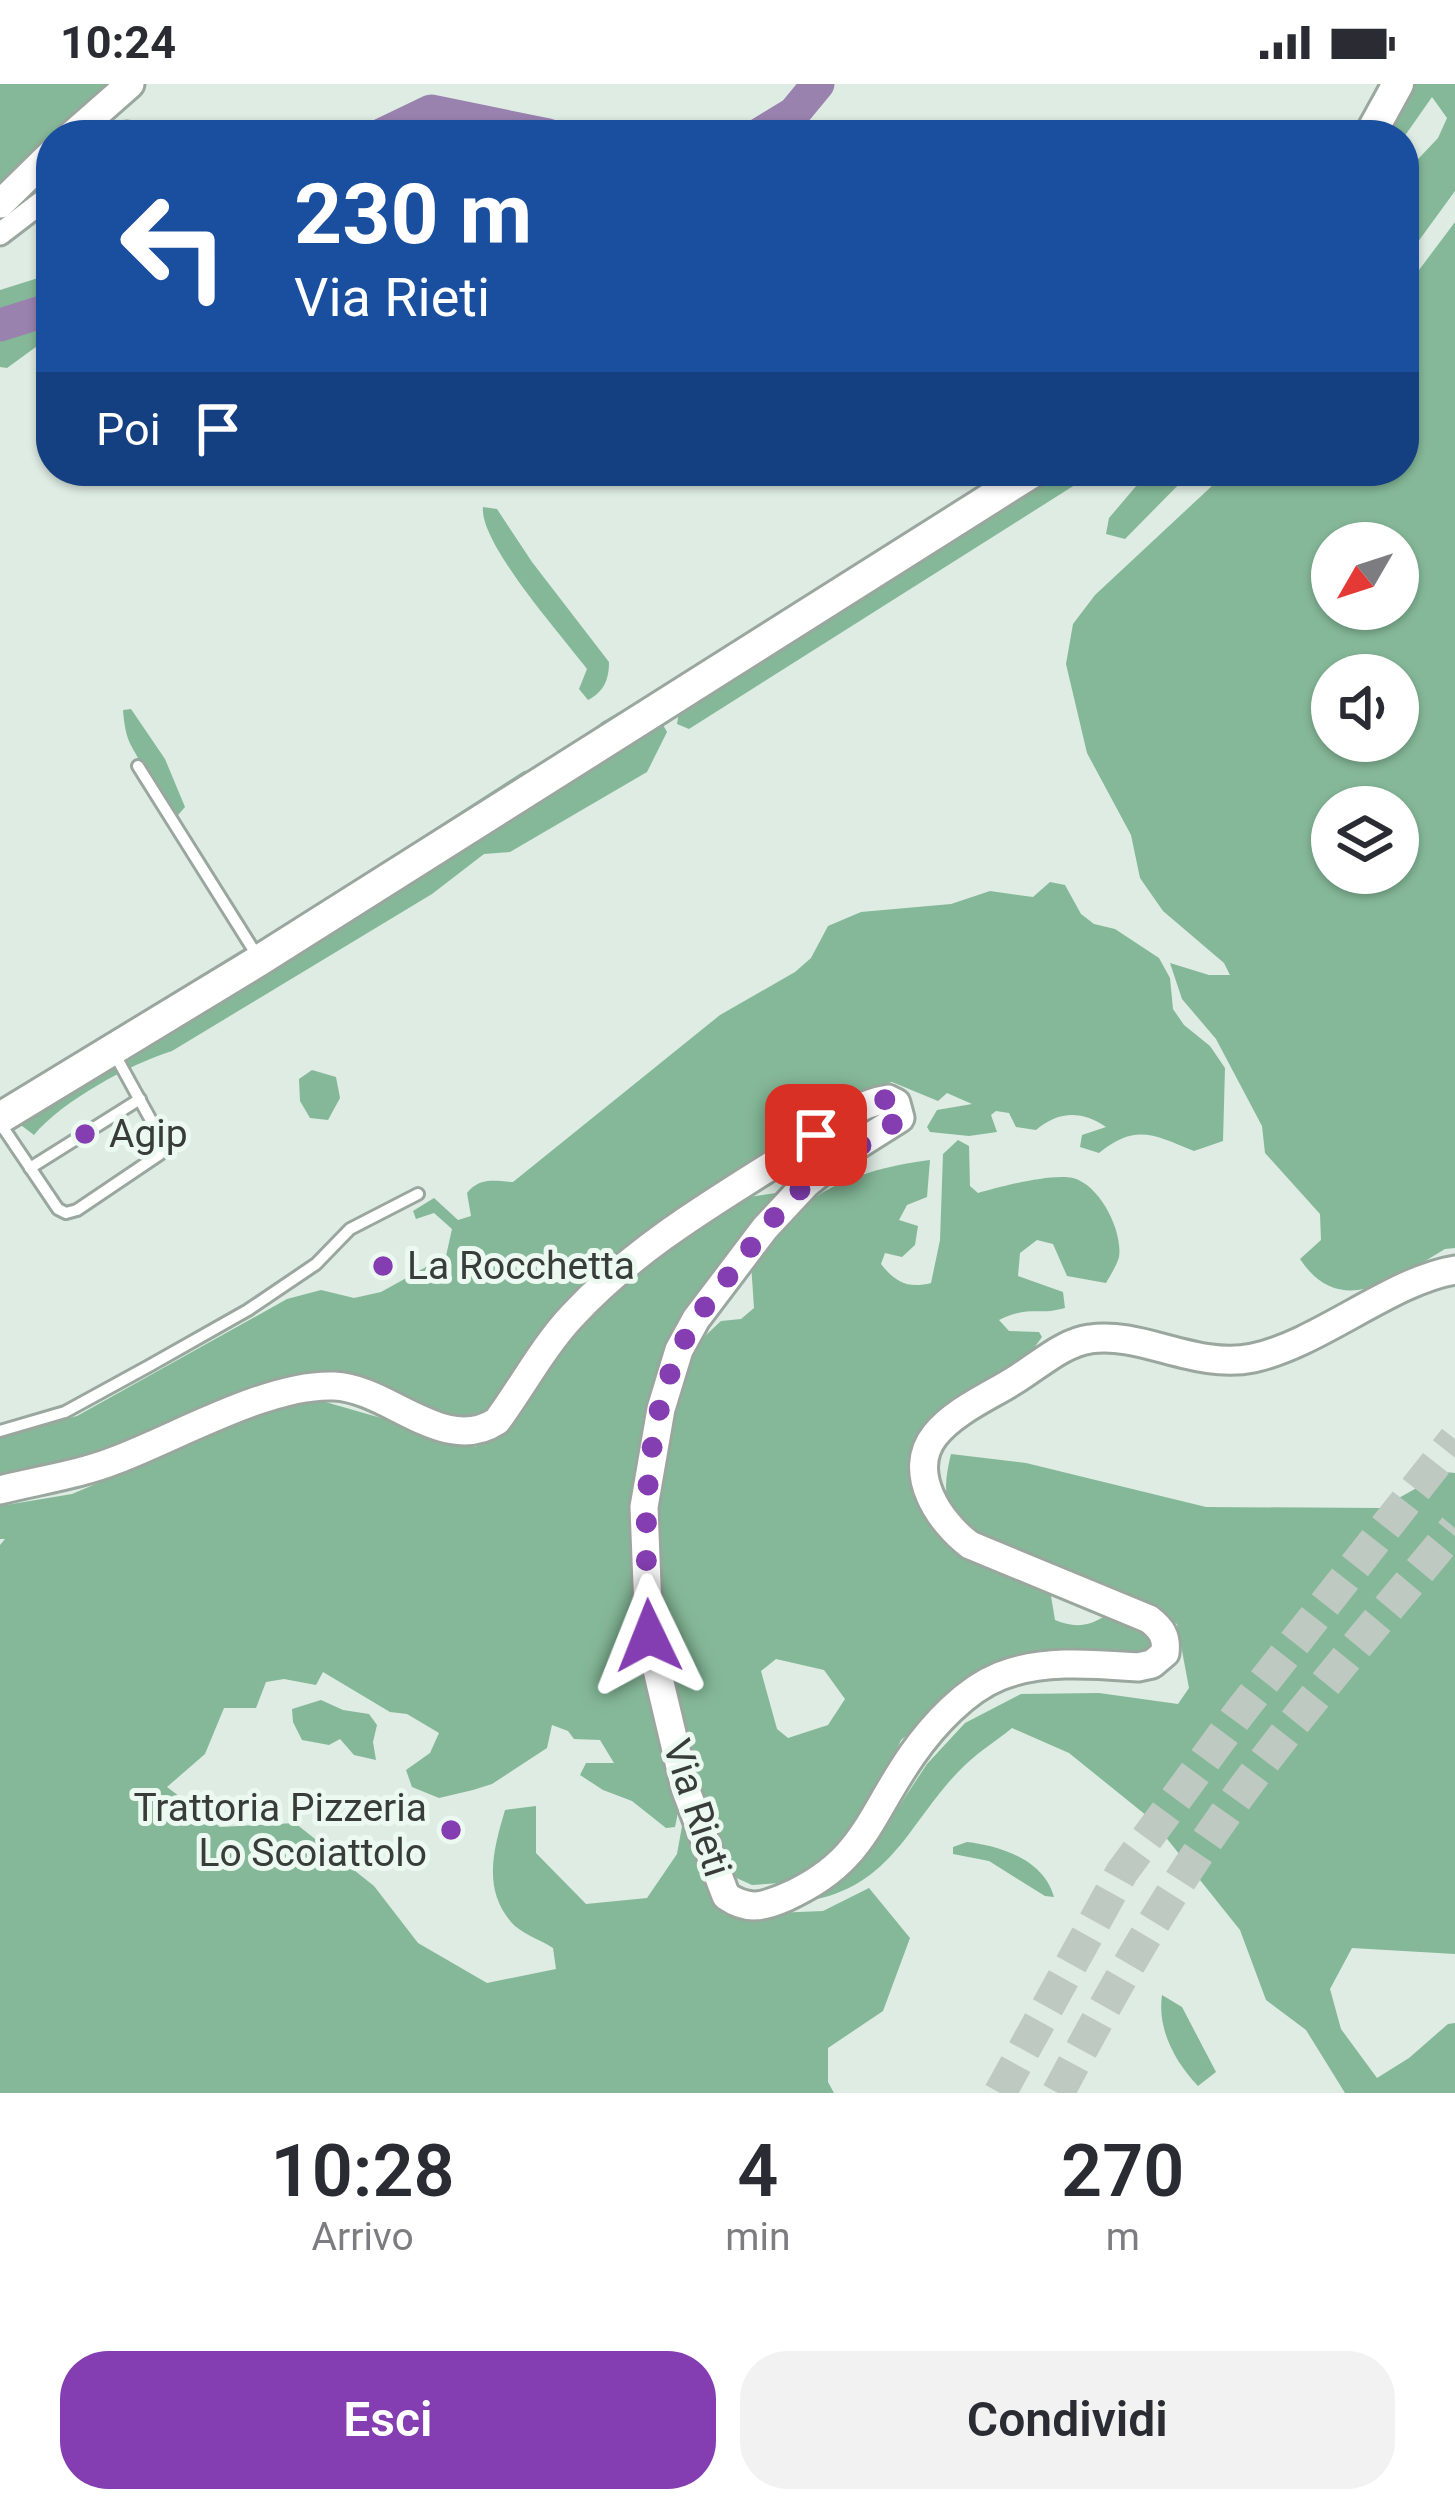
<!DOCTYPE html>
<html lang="it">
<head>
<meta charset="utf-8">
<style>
  body { margin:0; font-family:Roboto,sans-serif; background:#f2f2f3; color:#2b2b33; height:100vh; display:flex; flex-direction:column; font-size:45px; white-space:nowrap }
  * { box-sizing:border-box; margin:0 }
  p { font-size:39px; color:#7c7c81 }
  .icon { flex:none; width:66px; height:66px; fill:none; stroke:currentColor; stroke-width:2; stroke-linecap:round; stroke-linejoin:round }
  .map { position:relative; height:2009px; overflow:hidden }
  .side { display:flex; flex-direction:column; background:#fff; flex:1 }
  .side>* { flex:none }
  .hud { position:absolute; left:36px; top:36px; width:1383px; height:366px; border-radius:48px; box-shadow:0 3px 9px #0004; background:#1a4fa0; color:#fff; overflow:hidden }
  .needle { width:78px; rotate:231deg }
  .buttons { position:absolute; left:1311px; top:438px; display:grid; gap:24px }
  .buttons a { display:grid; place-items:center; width:108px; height:108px; border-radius:50%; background:#fff; box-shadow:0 3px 9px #0004; font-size:60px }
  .pin { position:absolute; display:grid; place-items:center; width:102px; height:102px; color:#fff; margin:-51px; border-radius:24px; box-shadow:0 6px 18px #0006 }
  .me { position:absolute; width:132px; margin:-66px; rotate:358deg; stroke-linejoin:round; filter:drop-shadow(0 0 9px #0008) }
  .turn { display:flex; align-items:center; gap:42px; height:252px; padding:0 60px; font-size:54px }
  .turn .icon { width:156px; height:156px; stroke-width:2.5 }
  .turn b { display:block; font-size:84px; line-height:102px }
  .then { display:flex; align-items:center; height:114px; padding:0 60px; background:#0003; gap:24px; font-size:45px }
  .eta { display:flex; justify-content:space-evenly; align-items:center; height:204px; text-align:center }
  .eta b { font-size:72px; font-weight:600; line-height:84px }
  .cta { display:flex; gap:24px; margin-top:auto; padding:24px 60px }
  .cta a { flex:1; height:138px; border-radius:48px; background:#843eb1; color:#fff; font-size:48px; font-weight:600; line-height:138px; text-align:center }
  .cta a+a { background:#f2f2f3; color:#2b2b33 }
  .status { display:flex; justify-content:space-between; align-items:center; height:84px; padding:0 60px; background:#fff; direction:ltr }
  .status svg { height:33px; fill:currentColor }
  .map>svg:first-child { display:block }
  .forest { fill:#85b898; fill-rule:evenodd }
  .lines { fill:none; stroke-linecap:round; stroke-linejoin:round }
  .river { stroke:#9a82af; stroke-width:33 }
  .trunk-tunnel { stroke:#bdc9c1; stroke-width:33; stroke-dasharray:33 16; stroke-linecap:butt }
  .service-casing { stroke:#9aa79e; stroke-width:16 }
  .minor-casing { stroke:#9aa79e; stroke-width:27 }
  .tertiary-casing { stroke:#9aa79e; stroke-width:33 }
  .secondary-casing { stroke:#9aa79e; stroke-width:36 }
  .service { stroke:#fff; stroke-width:10 }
  .minor { stroke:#fff; stroke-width:21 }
  .tertiary { stroke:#fff; stroke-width:27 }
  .secondary { stroke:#fff; stroke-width:30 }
  .route { stroke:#843eb1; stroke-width:21; stroke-dasharray:0 37.8 }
  .poi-dot { fill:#843eb1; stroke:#ecf9f0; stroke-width:4.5 }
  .labels { text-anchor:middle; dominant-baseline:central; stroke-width:10; stroke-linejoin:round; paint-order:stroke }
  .poi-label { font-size:39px; fill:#383d3a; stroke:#ecf9f0; text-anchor:start }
  .street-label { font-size:39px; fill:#383d3a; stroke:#ecf9f0 }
</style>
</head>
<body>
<div class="status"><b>10:24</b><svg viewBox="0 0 49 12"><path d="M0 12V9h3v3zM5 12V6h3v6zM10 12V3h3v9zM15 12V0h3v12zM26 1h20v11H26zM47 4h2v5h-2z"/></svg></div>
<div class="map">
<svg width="1455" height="2009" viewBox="0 0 1455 2009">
  <rect width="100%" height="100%" fill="#deece3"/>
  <g class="forest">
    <path d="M0 0H113L56 51H51V56L0 102Z"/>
    <path d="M1405 0H1455V107L1404 177V90L1438 54 1447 34 1432 13 1404 53 1380 51Z"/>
    <path d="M1455 138V1164L1445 1165C1397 1193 1341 1237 1300 1175L1321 1156 1320 1130 1265 1069 1262 1042 1216 955 1182 915 1170 879 1209 891H1230L1224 879 1163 827 1140 794 1131 751 1087 669 1066 580 1073 540 1095 511 1228 387H1404V206ZM1332 459H1398V525H1332ZM1332 591H1398V657H1332ZM1332 723H1398V789H1332Z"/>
    <path d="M51 190V252L7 284 0 283V206Z"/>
    <path d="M1046 387H1097L689 645 677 640 679 628Z"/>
    <path d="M1149 387H1192L1125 455 1106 450 1109 434Z"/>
    <path d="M483 423 497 425 532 478 609 578C609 595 604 608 588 616L579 605 587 585C562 552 479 459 483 423Z"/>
    <path d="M647 612 667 648 647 688 510 768 484 770 432 810 172 967C130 980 62 1017 34 1051L18 1039 217 885 524 687 547 685 602 638Z"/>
    <path d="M131 625 165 675 185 723 172 738C146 720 155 714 145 689 133 659 126 664 123 626Z"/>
    <path d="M1050 798 1065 801 1081 830 1094 840 1115 845 1159 874 1170 894 1173 925 1184 941 1210 962 1225 984 1223 1057 1194 1067C1154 1051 1136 1039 1099 1069L1080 1063 1082 1051 1106 1043C1082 1026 1058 1027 1036 1046L1016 1043 1009 1029 996 1027 991 1031 997 1048 969 1052 930 1048 927 1043 937 1026 972 1020 947 1009 938 1017 892 998 872 1004 646 1146 589 1205 507 1309 473 1341 332 1294 99 1374 11 1389 0 1394V1351L77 1332 287 1215 321 1206 354 1214 381 1208 446 1172 452 1145 434 1129 416 1135 413 1127 434 1114 458 1136 471 1132 467 1109C480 1093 494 1097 513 1098L720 931 795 888 811 874 828 842 861 828 951 820 990 807 1033 813Z"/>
    <path d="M312 986 336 993 340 1014 328 1036 310 1034 300 1017 299 995Z"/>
    <path d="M958 1056 969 1062 970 1102 978 1109C1000 1103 1050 1089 1073 1094 1100 1101 1123 1147 1119 1173 1117 1181 1110 1192 1106 1199L1067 1192 1053 1160 1037 1156 1020 1169 1018 1192 1063 1208 1065 1224C1037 1232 1029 1221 999 1236L1009 1247 1039 1248 1042 1253 1026 1275 963 1312 916 1413C944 1478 992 1481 1051 1512L1055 1536C1074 1544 1089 1543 1106 1531L1129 1535 1150 1553V1566L1128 1578 960 1608 901 1656 858 1749 795 1798 752 1801 721 1787 677 1640 653 1470 663 1357 692 1264 721 1237 741 1235 754 1224 751 1179C769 1159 789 1131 811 1116 846 1092 889 1081 930 1076L927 1113 907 1121 899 1136 918 1142 915 1161 902 1173 885 1169 881 1180C895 1198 908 1205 931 1199L940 1156 943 1070ZM776 1575 824 1586 845 1615 828 1641 788 1654 777 1645 761 1587Z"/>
    <path d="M776 1109 672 1253 659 1279 634 1425 683 1704 675 1743 666 1744 632 1717 603 1706 580 1691 586 1679H614L600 1656 574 1655 568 1647 552 1641 547 1664 492 1700 473 1706 439 1714 412 1703 406 1686 430 1669 439 1649 407 1630 390 1628 323 1588 316 1601 284 1595 266 1598 256 1624H224L205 1670 167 1703 220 1743 295 1739 374 1802 418 1859 487 1899 556 1885 553 1864C541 1856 520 1849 511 1838 482 1804 494 1764 505 1726L536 1722V1769L586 1820 647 1814 677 1770 686 1720 710 1785V1815L725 1831 823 1827 869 1804 910 1854 883 1927 828 1964V1998L834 2009H0V1461L5 1455H0V1422L72 1410 254 1333 315 1315 395 1338 458 1363H475L495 1353 583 1233 647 1174 742 1114Z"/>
    <path d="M951 1370 1026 1379 1206 1423 1381 1424 1445 1388 1455 1389V1870L1352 1864 1330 1905 1341 1945 1377 1994 1409 1974 1448 1940 1455 1939V2009H1345L1306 1946 1266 1916 1240 1846 1152 1736 1069 1669 1012 1644C995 1658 975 1670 960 1686 908 1739 893 1802 808 1817L876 1757 927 1680 965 1639 1021 1610 1099 1609 1178 1620 1189 1604 1177 1540C1122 1517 991 1479 956 1434 941 1415 946 1391 951 1370Z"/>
    <path d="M321 1616 343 1626 369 1630 377 1641 373 1658 376 1676 354 1671 340 1655 329 1661 302 1656 293 1638 292 1625Z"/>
    <path d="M967 1758C1001 1762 1044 1776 1054 1813L1045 1812 989 1777 953 1770V1763Z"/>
    <path d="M1162 1911 1182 1923 1216 1988 1198 2002C1175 1978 1157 1945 1162 1911Z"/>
  </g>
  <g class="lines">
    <g class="river">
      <path d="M381 51 431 27 548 51"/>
      <path d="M758 51 794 29 818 0"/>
      <path d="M0 241 51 225"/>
    </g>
    <g class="trunk-tunnel">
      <path d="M1000 2009 1122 1788 1240 1628 1455 1355"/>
      <path d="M1058 2009C1107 1917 1158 1825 1219 1739 1291 1636 1375 1541 1455 1444"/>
    </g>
    <defs>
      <g id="service">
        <path d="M138 682 258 873"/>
        <path d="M0 1039 58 1125 66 1129 77 1126 160 1070 164 1060 114 969"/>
        <path d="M30 1084 140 1015"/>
        <path d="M0 1347 65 1328 149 1282 248 1226 316 1180 350 1145 418 1110"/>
      </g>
      <g id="minor">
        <path d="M124 51 127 49"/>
        <path d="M0 150 51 111"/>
      </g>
      <g id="tertiary">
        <path d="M72 51 130 0"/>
        <path d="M0 120 51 70"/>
        <path d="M0 1406C39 1396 78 1391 116 1376 177 1353 270 1299 334 1302 389 1304 444 1372 497 1337 522 1303 543 1263 572 1232 634 1165 709 1121 785 1073 819 1052 848 1021 888 1015L896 1019 900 1034 843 1070 806 1100 765 1144 696 1235 679 1266 661 1325 644 1423 649 1552 685 1704 726 1812C748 1827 763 1823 786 1813 864 1778 868 1734 912 1671 933 1641 965 1606 1000 1592 1042 1575 1095 1580 1138 1583L1152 1580 1165 1569C1167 1553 1162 1545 1149 1535L970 1461C940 1439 905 1388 935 1351 955 1326 992 1311 1018 1294 1040 1280 1065 1258 1090 1255 1141 1247 1196 1286 1253 1274 1319 1260 1392 1196 1455 1186"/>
      </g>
      <g id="secondary">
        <path d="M1370 51 1398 0"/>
        <path d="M0 1034 260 876 1034 387"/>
      </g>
    </defs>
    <use href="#service" class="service-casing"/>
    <use href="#minor" class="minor-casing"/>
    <use href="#tertiary" class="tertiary-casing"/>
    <use href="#secondary" class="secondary-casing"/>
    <use href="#service" class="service"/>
    <use href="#minor" class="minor"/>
    <use href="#tertiary" class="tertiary"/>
    <use href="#secondary" class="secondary"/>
  </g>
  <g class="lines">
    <path class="route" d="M649 1552C645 1456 639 1353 681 1263 695 1232 718 1206 738 1180 760 1151 782 1120 810 1097 838 1072 872 1058 900 1034L896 1019 889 1015C861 1019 838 1034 816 1051"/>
  </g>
  <g class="poi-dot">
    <circle cx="85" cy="1050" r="12"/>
    <circle cx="383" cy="1182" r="12"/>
    <circle cx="451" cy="1746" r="12"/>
  </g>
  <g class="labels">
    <g class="poi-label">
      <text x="109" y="1050">Agip</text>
      <text x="407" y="1182">La Rocchetta</text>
      <text x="427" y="1724" text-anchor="end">Trattoria Pizzeria<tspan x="427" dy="45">Lo Scoiattolo</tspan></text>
    </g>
    <g class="street-label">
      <text transform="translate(697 1724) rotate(72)">Via Rieti</text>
    </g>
  </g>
</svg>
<div class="buttons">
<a><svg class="needle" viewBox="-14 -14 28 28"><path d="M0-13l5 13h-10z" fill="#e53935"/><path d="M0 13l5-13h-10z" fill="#7c7c81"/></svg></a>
<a><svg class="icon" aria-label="sound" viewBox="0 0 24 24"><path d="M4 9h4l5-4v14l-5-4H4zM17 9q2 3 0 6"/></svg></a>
<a><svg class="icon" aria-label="layers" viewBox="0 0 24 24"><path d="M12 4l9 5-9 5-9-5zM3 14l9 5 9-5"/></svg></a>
</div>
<div class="pin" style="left:816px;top:1051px;background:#d93025"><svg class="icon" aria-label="arrive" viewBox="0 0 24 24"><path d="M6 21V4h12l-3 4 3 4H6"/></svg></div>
<svg class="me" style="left:649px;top:1552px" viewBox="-20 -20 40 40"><path d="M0-17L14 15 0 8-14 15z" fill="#843eb1" stroke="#fff" stroke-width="4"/></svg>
<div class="hud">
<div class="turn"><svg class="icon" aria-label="left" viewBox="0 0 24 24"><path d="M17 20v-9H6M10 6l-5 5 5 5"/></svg><div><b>230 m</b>Via Rieti</div></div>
<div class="then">Poi<svg class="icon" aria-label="arrive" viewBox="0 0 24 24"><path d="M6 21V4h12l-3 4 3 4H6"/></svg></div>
</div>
</div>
<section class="side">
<div class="eta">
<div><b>10:28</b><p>Arrivo</p></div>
<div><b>4</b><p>min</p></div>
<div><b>270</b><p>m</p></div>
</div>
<div class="cta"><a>Esci</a><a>Condividi</a></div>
</section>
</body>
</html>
